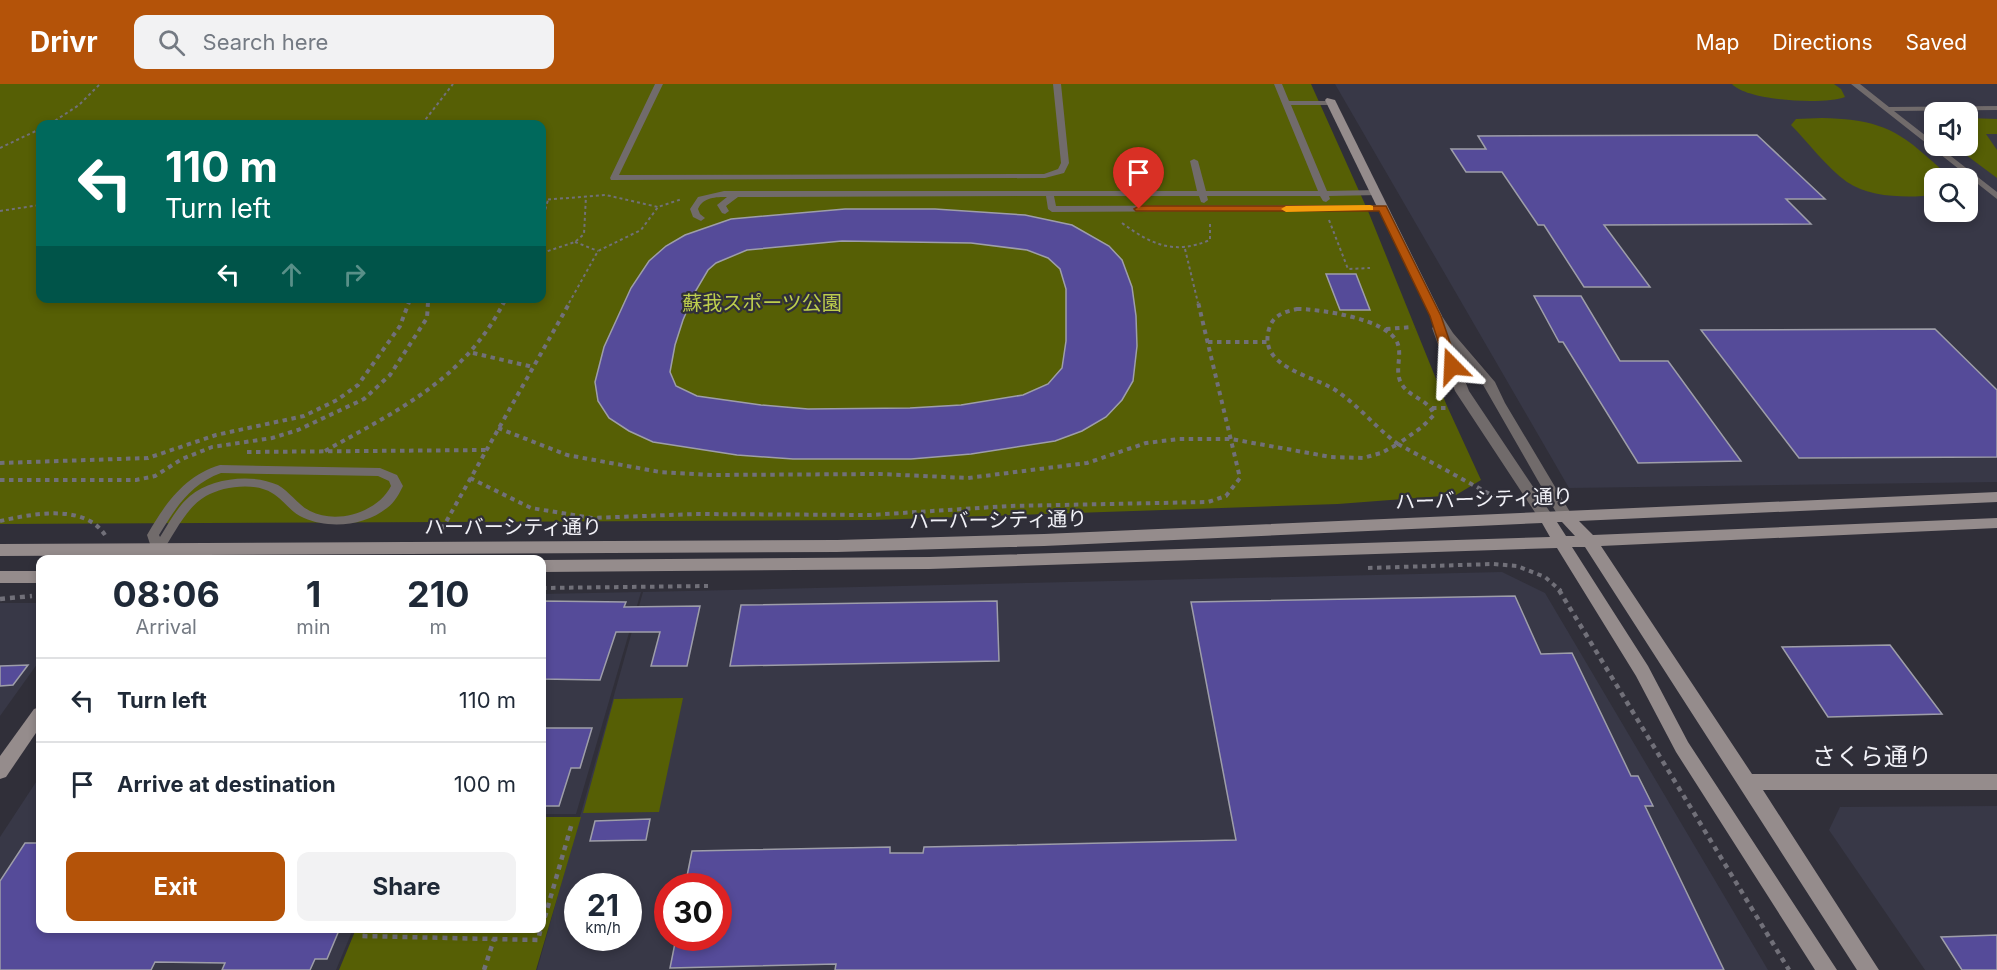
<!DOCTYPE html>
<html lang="en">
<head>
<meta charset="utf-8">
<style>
  body { margin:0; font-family:Inter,"Noto Sans JP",sans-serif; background:#f2f2f3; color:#1f2937; height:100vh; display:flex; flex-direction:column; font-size:22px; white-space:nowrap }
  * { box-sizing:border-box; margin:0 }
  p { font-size:20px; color:#747a83 }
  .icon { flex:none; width:33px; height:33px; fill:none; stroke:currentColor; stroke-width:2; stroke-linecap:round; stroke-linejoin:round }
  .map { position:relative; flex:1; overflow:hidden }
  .sheet { position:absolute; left:36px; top:471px; width:510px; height:378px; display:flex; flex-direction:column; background:#fff; border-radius:12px; box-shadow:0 3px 9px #0003 }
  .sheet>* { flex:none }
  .guide { position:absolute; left:36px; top:36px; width:510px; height:183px; border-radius:12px; box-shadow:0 3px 9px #0003; background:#00695c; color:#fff; overflow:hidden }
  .controls { position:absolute; left:1924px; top:18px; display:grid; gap:12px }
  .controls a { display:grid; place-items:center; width:54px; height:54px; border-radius:12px; background:#fff; box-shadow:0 3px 9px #0003; font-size:30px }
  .speed { position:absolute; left:564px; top:789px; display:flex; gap:12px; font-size:30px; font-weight:700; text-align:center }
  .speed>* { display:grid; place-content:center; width:78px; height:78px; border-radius:50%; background:#fff; box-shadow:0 3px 9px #0003; line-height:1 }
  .speed small { font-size:15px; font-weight:400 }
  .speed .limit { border:9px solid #d22; background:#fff; color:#111 }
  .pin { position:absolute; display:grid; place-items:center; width:51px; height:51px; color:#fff; margin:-62px -26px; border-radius:50% 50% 50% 0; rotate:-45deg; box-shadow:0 0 6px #0007 }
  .pin .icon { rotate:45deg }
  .me { position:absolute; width:66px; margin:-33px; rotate:339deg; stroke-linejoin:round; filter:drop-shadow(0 0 4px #0008) }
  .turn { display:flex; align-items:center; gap:21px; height:126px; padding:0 30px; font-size:27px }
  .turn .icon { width:78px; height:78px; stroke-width:2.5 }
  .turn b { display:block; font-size:42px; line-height:51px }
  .lanes { display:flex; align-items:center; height:57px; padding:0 30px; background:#0003; justify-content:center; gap:30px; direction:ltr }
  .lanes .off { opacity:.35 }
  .eta { display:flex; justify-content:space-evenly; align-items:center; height:102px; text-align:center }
  .eta b { font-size:36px; font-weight:700; line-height:42px }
  .cta { display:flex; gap:12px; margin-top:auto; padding:12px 30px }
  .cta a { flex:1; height:69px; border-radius:12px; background:#b45309; color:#fff; font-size:24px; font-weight:700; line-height:69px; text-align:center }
  .cta a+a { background:#f2f2f3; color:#1f2937 }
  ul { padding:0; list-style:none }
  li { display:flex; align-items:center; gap:18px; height:84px; padding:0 30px; border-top:2px solid #e0e1e3 }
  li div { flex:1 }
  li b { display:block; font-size:22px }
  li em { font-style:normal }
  header { display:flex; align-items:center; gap:36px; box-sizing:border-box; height:84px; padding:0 30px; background:#b45309; color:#fff }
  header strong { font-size:28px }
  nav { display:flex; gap:33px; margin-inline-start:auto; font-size:21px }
  .search { width:420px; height:54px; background:#f2f2f3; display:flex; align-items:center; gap:15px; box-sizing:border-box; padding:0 21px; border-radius:12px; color:#747a83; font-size:22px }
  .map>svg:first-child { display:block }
  .built { fill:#383847; fill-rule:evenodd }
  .green { fill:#565f05; fill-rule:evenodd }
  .building { fill:#554b99; stroke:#9e9ea9; stroke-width:1.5; fill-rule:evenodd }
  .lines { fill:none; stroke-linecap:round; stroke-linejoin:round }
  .path-far2 { stroke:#717079; stroke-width:2; stroke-dasharray:3 3; stroke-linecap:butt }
  .path-far1 { stroke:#717079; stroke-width:4; stroke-dasharray:4.5 4.5; stroke-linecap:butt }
  .path { stroke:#717079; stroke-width:4.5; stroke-dasharray:5 5; stroke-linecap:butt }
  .lane { fill:#716b6b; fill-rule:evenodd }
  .street { fill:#716b6b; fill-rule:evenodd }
  .secondary { fill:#958c8c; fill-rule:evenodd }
  .route { fill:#b45309; stroke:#753606; stroke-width:1.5 }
  .slow { fill:#f59e0b }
  .labels { text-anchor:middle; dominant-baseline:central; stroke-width:4.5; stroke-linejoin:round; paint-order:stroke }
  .park-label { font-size:20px; fill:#bdce4d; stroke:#302f39 }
  .street-label { font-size:20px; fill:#f1f1f7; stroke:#302f39 }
  .near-street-label { font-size:24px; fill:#f1f1f7; stroke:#302f39 }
</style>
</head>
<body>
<header>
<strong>Drivr</strong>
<div class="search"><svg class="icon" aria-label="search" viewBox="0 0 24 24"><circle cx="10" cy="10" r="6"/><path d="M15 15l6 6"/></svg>Search here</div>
<nav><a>Map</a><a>Directions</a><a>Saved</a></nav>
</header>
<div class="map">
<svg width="1997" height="886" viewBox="0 0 1997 886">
  <rect width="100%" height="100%" fill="#302f39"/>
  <g class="built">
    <path d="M1335 0H1997V398L1569 404ZM1935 28H1968V62H1935ZM1935 94H1968V128H1935Z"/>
    <path d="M1502 488 1545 509 1768 886H537L643 508ZM578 802H628V854H578ZM668 802H718V854H668Z"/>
    <path d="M641 508 576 730H542V510Z"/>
    <path d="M0 519H40V576L0 632Z"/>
    <path d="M40 692V844L353 845 336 886H0V753Z"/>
    <path d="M1997 722V886H1925L1829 746 1840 723Z"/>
  </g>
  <g class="green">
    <path d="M0 0H1311L1368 127 1447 322 1481 396 1456 411 1338 420 874 436 0 440ZM40 40H542V214H40Z"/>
    <path d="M1732 0H1834L1841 5 1845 13C1824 21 1747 17 1732 0Z"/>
    <path d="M1822 34C1867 35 1892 41 1925 71 1934 79 1943 86 1949 94H1935V111C1909 114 1870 114 1847 98 1826 83 1809 59 1791 41L1796 35Z"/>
    <path d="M1968 34 1997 35V50H1986L1997 66V94L1954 62H1968Z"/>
    <path d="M683 614 659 728 583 729 614 615Z"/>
    <path d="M542 733H581L536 886H339L356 845 542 844Z"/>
  </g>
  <g class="building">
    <path d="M1757 51 1825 115H1786L1811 140 1604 141 1650 203H1584L1544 141H1538L1502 88H1466L1451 65H1486L1478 52Z"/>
    <path d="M845 125H935L1025 131 1072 141 1109 162 1122 176 1132 203 1136 232 1137 262 1133 297 1122 316 1106 333 1082 347 1055 357 971 370 911 375H793L737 371 653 358 629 347 609 334 598 317 595 298 604 263 631 204 649 177 666 162 685 151 731 135ZM842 157 971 159 1027 166 1048 174 1060 185 1066 205V257L1062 284 1048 300 1023 311 961 321 910 324 808 325 761 321 697 312 676 302 670 288 675 261 683 236 695 208 708 186 716 179 747 166Z"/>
    <path d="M1326 190H1356L1370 226H1340Z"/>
    <path d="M1534 212H1581L1620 277H1668L1741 377 1638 379 1563 258H1559Z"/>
    <path d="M1935 245 1997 306V373L1799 374 1701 246Z"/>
    <path d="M1515 512 1541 570 1572 569 1631 692H1638L1653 722H1645L1724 886H835L836 880 670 884 676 854H718V802H685L692 767 890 763V769H923L924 763 1236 756 1191 518Z"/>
    <path d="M542 517 626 518 624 523 700 522 687 582H651L660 548H616L600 596 542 595Z"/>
    <path d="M997 517 999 577 730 582 741 521Z"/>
    <path d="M1890 561 1942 630 1828 633 1782 563Z"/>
    <path d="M28 581 13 601 0 602V582Z"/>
    <path d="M542 644H592L580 684H571L559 722H542Z"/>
    <path d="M650 735 646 756 590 757 595 737Z"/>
    <path d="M25 759H40V844H340L327 875H315L310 886H222L225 879 155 878 151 886H0V797Z"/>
    <path d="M1997 851V886H1962L1941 853Z"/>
  </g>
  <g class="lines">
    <g class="path-far2">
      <path d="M50 40 79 21 100 0"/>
      <path d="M422 40 453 0"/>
      <path d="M0 64 40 45"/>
      <path d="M542 116 606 111 658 123"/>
      <path d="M0 127 40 121"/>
      <path d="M1329 136 1348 185 1370 184"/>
      <path d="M542 137 548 116"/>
      <path d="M1122 139C1152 161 1174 171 1210 156V137"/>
      <path d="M575 158 598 167"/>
      <path d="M1185 165 1198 219"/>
      <path d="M542 169 575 158 584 150 586 112"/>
      <path d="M408 219 410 214"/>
      <path d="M428 219V214"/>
      <path d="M503 219 506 214"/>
      <path d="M569 219 598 167 641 146 658 123 682 115"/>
    </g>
    <g class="path-far1">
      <path d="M1297 225C1321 225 1386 235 1397 258 1403 271 1394 286 1401 299 1409 314 1429 315 1434 331L1422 343 1398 360C1376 344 1360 323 1338 308 1318 292 1257 285 1269 245 1273 231 1284 228 1297 225Z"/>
      <path d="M1386 245 1413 243"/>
      <path d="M1208 258H1269"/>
      <path d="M473 269 533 283"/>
      <path d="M1432 324H1446"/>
      <path d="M498 344 567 371 660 388 712 391 880 390 968 394 1087 379 1146 359 1179 355H1231L1331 373 1363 374 1381 369 1398 360"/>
      <path d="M1398 360 1497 414"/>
      <path d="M325 367C398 326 464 296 504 218"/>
      <path d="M247 368 486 366"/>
      <path d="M0 379 148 374 216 351 304 332 337 316 358 301 400 242 409 218"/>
      <path d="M470 394 531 424 592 434 695 430 871 431 1009 422 1208 418 1226 412 1240 394 1198 218"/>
      <path d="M0 396H136L155 392 182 375 212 363 272 354 298 346 364 315 390 291 427 234 428 218"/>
      <path d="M0 437C32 430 84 419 105 451"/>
      <path d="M442 445 570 218"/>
      <path d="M1368 484 1493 480 1517 482 1545 493 1561 507"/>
      <path d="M542 504 708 502"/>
    </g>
    <g class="path">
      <path d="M1559 506 1789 886"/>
      <path d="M0 515 32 512"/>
      <path d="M542 843 572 739"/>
      <path d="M364 844 361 852 538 856 541 844"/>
      <path d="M484 886 494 855"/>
    </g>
    <g class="lane">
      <path d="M655 0H663L619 91 1044 90 1058 85 1061 79 1053 0H1061L1069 79 1064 89 1045 94 611 96 610 94Z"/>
      <path d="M1274 0H1282L1289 17H1331L1335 19 1331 21H1291L1327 107 1376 106 1379 107V111L1329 112 1330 115 1326 118 1323 117 1320 112H1207L1208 116 1204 119 1201 118 1199 112H1054L1056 122 1383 121 1386 122V126L1052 128 1048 125 1046 112 738 113 726 122 729 127 725 130 722 129 717 121 727 113C716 113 703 113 698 125L700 130 705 134 701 137 693 133 690 125 698 113 724 107H1197L1190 77 1194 75 1198 77 1206 107H1318Z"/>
      <path d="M1851 0H1860L1889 23 1997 22V26L1894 27 1935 59V62H1938L1997 108V115Z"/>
      <path d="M220 381 380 384 397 391 403 402C399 410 395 418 387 424 365 442 329 445 304 434 291 429 284 416 272 409 255 398 223 402 206 412 185 424 175 450 161 469H153L147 451C165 420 184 392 220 381ZM221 389 378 392 389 397 391 402C378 428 337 441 310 427 298 421 290 408 278 401 252 389 211 394 190 412 177 423 169 439 160 453L159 451C175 425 190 400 221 389Z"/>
    </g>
    <path class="street" d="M1436 228 1440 229 1453 249 1495 298 1505 319 1573 433 1571 437H1561L1482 299 1452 263 1469 307 1550 428 1552 432 1550 436H1540L1455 307 1432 244 1435 241 1430 232Z"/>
    <g class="secondary">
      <path d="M1327 14 1335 16 1442 232 1440 235 1436 236 1430 232 1325 16Z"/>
      <path d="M1997 408V418L1579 437 1593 451 1997 434V444L1601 462 1752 690H1997V706H1763L1879 886H1857L1585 463H1572L1648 582 1688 658 1837 886H1815L1676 668 1636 592 1557 464 929 485 542 488V476L929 473 1550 453 1542 439 1044 462 837 468 0 472V460L837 456 1044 450ZM1557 438H1562L1575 452H1566Z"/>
      <rect x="0" y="487" width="40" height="12"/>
      <path d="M40 623V643L6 693 0 695V672L34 625Z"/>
    </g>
  </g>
  <path class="route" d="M1139 122H1386L1441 232 1458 282 1452 286 1446 282 1430 232 1379 127H1136L1134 125Z"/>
  <path class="slow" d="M1370 121 1373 122V126L1286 128 1281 125 1286 122Z"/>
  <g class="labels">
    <g class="park-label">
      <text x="762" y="219">蘇我スポーツ公園</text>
    </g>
    <g class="street-label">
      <text transform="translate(1484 415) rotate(-2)">ハーバーシティ通り</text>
      <text transform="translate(998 436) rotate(-1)">ハーバーシティ通り</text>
      <text x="513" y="443">ハーバーシティ通り</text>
    </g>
    <g class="near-street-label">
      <text x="1872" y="672">さくら通り</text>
    </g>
  </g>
</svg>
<div class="controls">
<a><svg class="icon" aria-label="sound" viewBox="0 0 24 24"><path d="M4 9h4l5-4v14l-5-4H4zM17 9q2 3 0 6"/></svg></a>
<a><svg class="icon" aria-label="search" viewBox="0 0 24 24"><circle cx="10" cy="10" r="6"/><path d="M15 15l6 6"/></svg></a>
</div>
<div class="speed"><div>21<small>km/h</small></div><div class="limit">30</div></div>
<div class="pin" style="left:1139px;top:125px;background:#d93025"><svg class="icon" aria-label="arrive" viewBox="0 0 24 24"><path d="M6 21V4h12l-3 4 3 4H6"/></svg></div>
<svg class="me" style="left:1452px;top:282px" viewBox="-20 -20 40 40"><path d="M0-17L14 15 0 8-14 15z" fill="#b45309" stroke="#fff" stroke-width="4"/></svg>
<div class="guide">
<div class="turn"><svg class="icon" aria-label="left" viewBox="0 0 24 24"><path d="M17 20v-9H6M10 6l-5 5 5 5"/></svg><div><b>110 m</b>Turn left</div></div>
<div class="lanes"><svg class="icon" aria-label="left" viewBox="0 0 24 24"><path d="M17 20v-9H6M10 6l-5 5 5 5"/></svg><svg class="icon off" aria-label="ahead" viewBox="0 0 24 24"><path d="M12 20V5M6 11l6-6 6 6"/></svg><svg class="icon off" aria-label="right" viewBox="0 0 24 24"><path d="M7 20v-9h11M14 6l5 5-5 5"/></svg></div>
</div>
<section class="sheet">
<div class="eta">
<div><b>08:06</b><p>Arrival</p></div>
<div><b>1</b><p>min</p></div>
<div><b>210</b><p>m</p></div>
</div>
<ul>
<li><svg class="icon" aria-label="left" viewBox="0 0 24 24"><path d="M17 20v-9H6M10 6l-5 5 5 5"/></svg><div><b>Turn left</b></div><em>110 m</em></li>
<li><svg class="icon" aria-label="arrive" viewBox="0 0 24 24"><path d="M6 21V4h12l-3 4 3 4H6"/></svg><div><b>Arrive at destination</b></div><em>100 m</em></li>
</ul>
<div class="cta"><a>Exit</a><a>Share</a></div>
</section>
</div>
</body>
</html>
